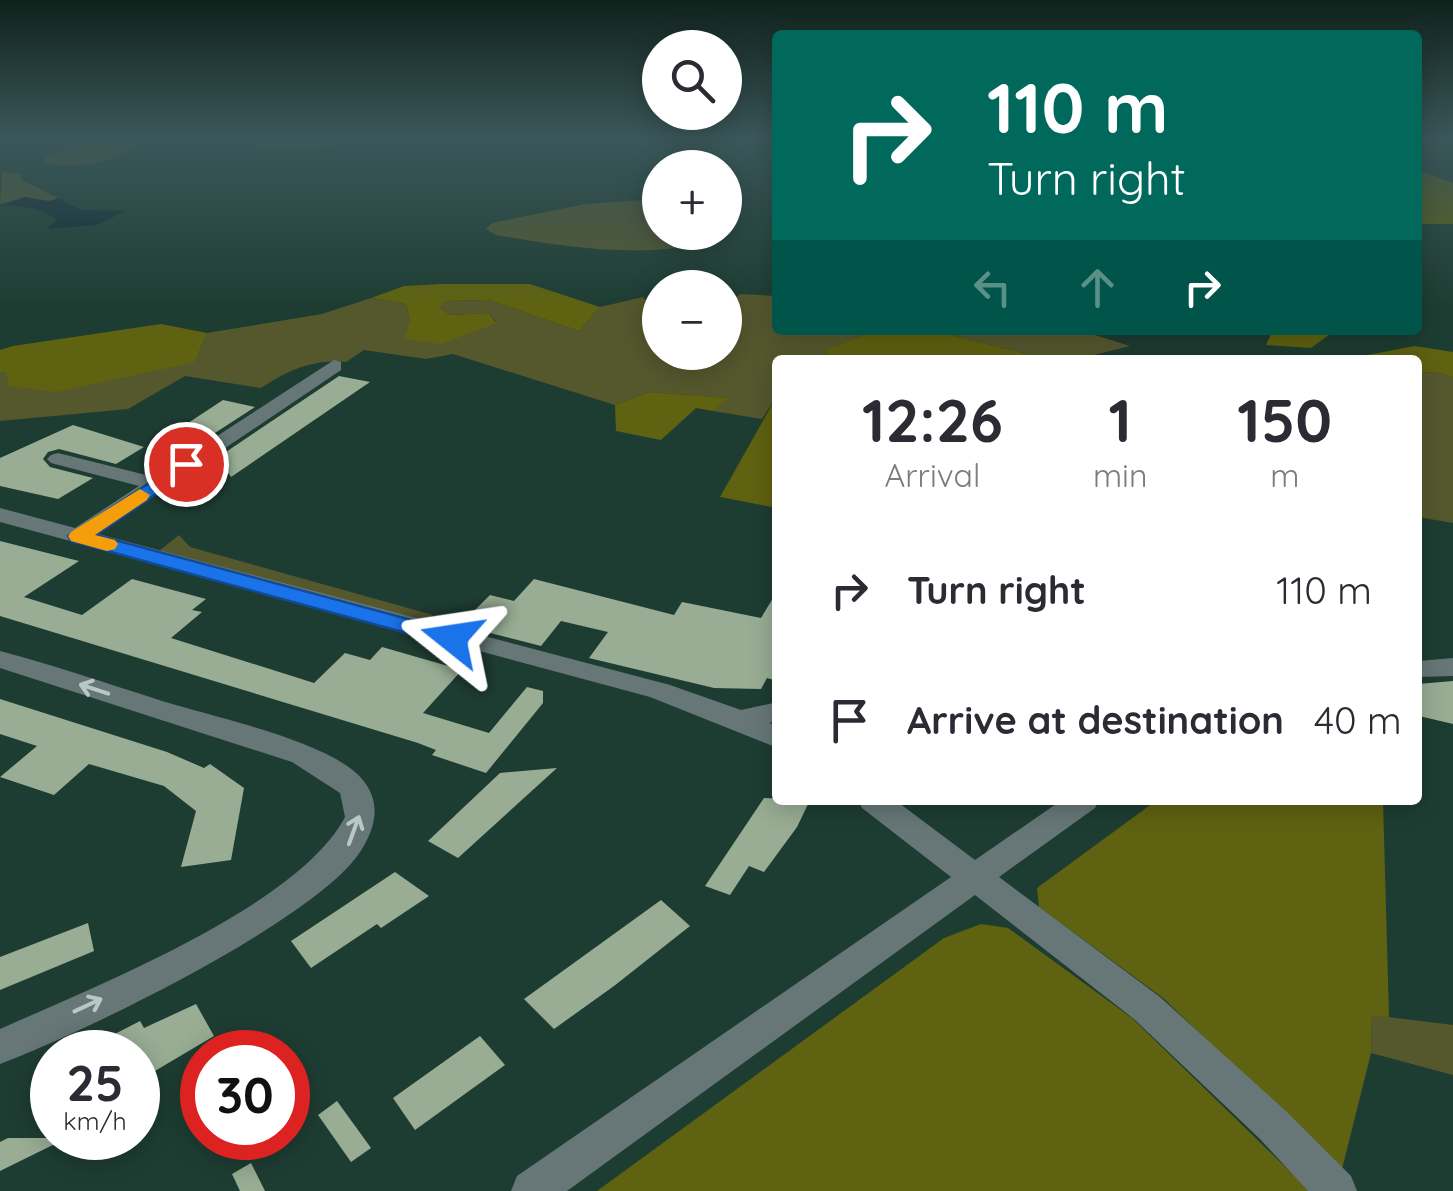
<!DOCTYPE html>
<html lang="en">
<head>
<meta charset="utf-8">
<style>
  body { margin:0; font-family:Quicksand,sans-serif; background:#f7f7f7; color:#2b2b33; height:100vh; display:flex; flex-direction:column; font-size:38px; white-space:nowrap }
  * { box-sizing:border-box; margin:0 }
  p { font-size:32px; color:#7c7c81 }
  .icon { flex:none; width:55px; height:55px; fill:none; stroke:currentColor; stroke-width:2; stroke-linecap:round; stroke-linejoin:round }
  .map { position:relative; flex:1; overflow:hidden }
  .drawer { position:absolute; left:772px; top:355px; width:650px; height:450px; display:flex; flex-direction:column; background:#fff; border-radius:10px; box-shadow:0 5px 25px #0003 }
  .drawer>* { flex:none }
  .guide { position:absolute; left:772px; top:30px; width:650px; height:305px; border-radius:10px; box-shadow:0 5px 25px #0003; background:#00695c; color:#fff; overflow:hidden }
  .buttons { position:absolute; left:642px; top:30px; display:grid; gap:20px }
  .buttons a { display:grid; place-items:center; width:100px; height:100px; border-radius:50%; background:#fff; box-shadow:0 5px 25px #0003; font-size:50px }
  .speed { position:absolute; left:30px; top:1030px; display:flex; gap:20px; font-size:50px; font-weight:700; text-align:center }
  .speed>* { display:grid; place-content:center; width:130px; height:130px; border-radius:50%; background:#fff; box-shadow:0 5px 25px #0003; line-height:1 }
  .speed small { font-size:25px; font-weight:400 }
  .speed .limit { border:15px solid #d22; background:#fff; color:#111 }
  .pin { position:absolute; display:grid; place-items:center; width:85px; height:85px; color:#fff; margin:-42px; border:5px solid #fff; border-radius:50%; box-shadow:0 2px 10px #0007 }
  .me { position:absolute; width:110px; margin:-55px; rotate:285deg; stroke-linejoin:round; filter:drop-shadow(0 0 8px #0008) }
  .turn { display:flex; align-items:center; gap:35px; height:210px; padding:0 50px; font-size:45px }
  .turn .icon { width:130px; height:130px; stroke-width:2.5 }
  .turn b { display:block; font-size:70px; line-height:85px }
  .lanes { display:flex; align-items:center; height:95px; padding:0 50px; background:#0003; justify-content:center; gap:50px; direction:ltr }
  .lanes .off { opacity:.35 }
  .eta { display:flex; justify-content:space-evenly; align-items:center; height:170px; text-align:center }
  .eta b { font-size:60px; font-weight:800; line-height:70px }
  ul { padding:0; list-style:none }
  li { display:flex; align-items:center; gap:30px; height:130px; padding:0 50px }
  li div { flex:1 }
  li b { display:block; font-size:38px }
  li em { font-style:normal }
  .map>svg:first-child { display:block }
  .green { fill:#55582d }
  .forest { fill:#5f6210 }
  .water { fill:#0c2833 }
  .building { fill:#98ad94 }
  .lines { fill:none; stroke-linecap:round; stroke-linejoin:round }
  .minor { fill:#677777; fill-rule:evenodd }
  .oneway { stroke:#b8c9c4 }
  .route { fill:#1a73e8; stroke:#114b97; stroke-width:2.5 }
  .slow { fill:#f59e0b }
</style>
</head>
<body>
<div class="map">
<svg width="1453" height="1191" viewBox="0 0 1453 1191">
  <rect width="100%" height="100%" fill="#1e3d32"/>
  <g class="green">
    <path d="M71 139H149C109 161 94 169 48 164L44 159 79 142Z"/>
    <path d="M234 139H398L399 140 274 150Z"/>
    <path d="M2 172 21 173 22 180 58 198 49 202 25 197 0 204Z"/>
    <path d="M659 199 660 232 723 234C664 264 560 246 496 235L486 229 492 223 585 204Z"/>
    <path d="M741 294 777 296 778 330H902L864 335 828 349 826 360H778L777 396 762 419 713 411 727 398 649 392 615 405 453 354 426 359 364 350 346 362C312 359 289 370 261 388L185 376 128 409 0 421V372L195 362 207 333 322 314 371 298 406 304 410 322 473 330 497 322 488 313 451 315 439 308 446 301 488 300 579 331 600 307 643 297 660 318V352H725V303Z"/>
    <path d="M930 330H1079L1130 346 1074 360H1053Z"/>
    <path d="M1435 372 1453 377V523L1418 517V373Z"/>
    <path d="M179 535 190 547 433 615 424 623 159 551Z"/>
    <path d="M1372 1015 1453 1025V1075L1371 1053Z"/>
  </g>
  <g class="forest">
    <path d="M1418 170 1453 183V224H1418Z"/>
    <path d="M440 284H530L600 307 579 331 488 300 446 301 439 308 451 315 488 313 497 323 440 344 404 339 410 322 406 304 371 298 404 286Z"/>
    <path d="M161 324 207 333 195 362 56 392 9 386 6 372H0V350L13 346Z"/>
    <path d="M902 330H930L1053 360H826L827 349 864 335Z"/>
    <path d="M1265 330H1328L1330 334 1311 348 1266 345 1271 334Z"/>
    <path d="M1415 346 1453 352V377L1435 372 1418 373V360L1352 358Z"/>
    <path d="M649 392 729 398 713 411 696 408 661 440 616 431 615 405Z"/>
    <path d="M777 396V508L720 497Z"/>
    <path d="M1157 800H1383L1389 1017 1372 1016 1371 1053 1342 1169 1163 998 1039 907 1037 888Z"/>
    <path d="M981 924 1008 928 1132 1018 1310 1191H597L944 938Z"/>
  </g>
  <path class="water" d="M25 197 49 201 58 198 81 210 125 211 97 225 47 229 57 220C38 207 23 205 0 206Z"/>
  <g class="building">
    <path d="M339 376 370 382 231 477 225 468 208 464Z"/>
    <path d="M223 400 255 407 178 457 147 450Z"/>
    <path d="M73 425 144 447 116 464 59 449 48 452 43 459 50 467 93 478 58 499 0 486V458Z"/>
    <path d="M0 541 79 561 24 597 82 615 132 579 206 599 192 610 202 612 171 638 314 683 345 653 370 660 382 647 462 670 423 713 489 733 527 687 543 691V703L486 773 432 755 436 750 418 743 0 616Z"/>
    <path d="M534 579 674 615 682 602 761 618 778 590V681L767 678 761 689 714 688 589 658 608 632 561 621 541 646 486 632 495 621 470 615 490 595 514 601Z"/>
    <path d="M1453 681V724L1419 716 1418 684Z"/>
    <path d="M0 699 167 752 204 768 210 764 244 788 231 860 181 867 196 811 164 786 89 764 54 795 0 777 37 746 0 734Z"/>
    <path d="M557 768 458 858 428 841 500 773Z"/>
    <path d="M764 798 810 800 797 827 764 872 749 866 730 895 705 886Z"/>
    <path d="M395 872 429 896 381 928 377 924 311 968 291 941Z"/>
    <path d="M661 900 690 926 614 986 554 1029 524 999Z"/>
    <path d="M88 923 94 951 0 990V957Z"/>
    <path d="M196 1004 214 1036 138 1081V1052H101L115 1045 111 1036 140 1021 144 1028Z"/>
    <path d="M480 1036 505 1065 415 1130 393 1098Z"/>
    <path d="M337 1101 371 1148 351 1162 318 1115Z"/>
    <path d="M8 1138H67L0 1171V1142Z"/>
    <path d="M251 1163 265 1191H240L232 1174Z"/>
  </g>
  <g class="lines">
    <g class="minor">
      <path d="M334 360 341 362V370L98 534 670 685 741 710 778 702V721L769 723 778 726V748L650 697 0 522V508L75 528 139 486 51 463 47 459 51 455 58 453 154 477Z"/>
      <path d="M0 651C54 665 106 683 159 700 209 716 330 741 362 779 383 804 375 830 358 855 309 923 83 1033 0 1064V1029C93 987 298 907 345 817L340 793 292 762 0 668Z"/>
      <path d="M1453 658V676L1418 677V661Z"/>
      <path d="M858 800H895L975 860 1062 800H1099L1095 808 999 877 1160 997 1288 1113 1351 1176 1357 1191H1308L1260 1139 1134 1019 975 895 567 1191H511L517 1176 951 877 862 808Z"/>
    </g>
  </g>
  <defs><path id="oneway-shaft" d="M-6 0H5M1.5-3L5.5 0L1.5 3" fill="none" stroke-width="1.6" stroke-linecap="round" stroke-linejoin="round" transform="scale(2.5)"/></defs>
  <g class="oneway">
    <use href="#oneway-shaft" transform="translate(94 689) rotate(-162)"/>
    <use href="#oneway-shaft" transform="translate(354 830) rotate(-70)"/>
    <use href="#oneway-shaft" transform="translate(88 1005) rotate(-25)"/>
  </g>
  <linearGradient id="sky" x2="0" y2="1"><stop stop-color="#10221c"/><stop offset="0.45" stop-color="#3b575a"/><stop offset="1" stop-color="#3b575a" stop-opacity="0"/></linearGradient>
  <rect width="1453" height="306" fill="url(#sky)"/>
  <path class="route" d="M186 459 193 460V469L96 535 460 633 463 638 452 645 443 643 71 541 68 536Z"/>
  <path class="slow" d="M140 489 150 495 147 500 95 535 115 540 118 544 115 549 107 551 71 541 68 536 71 532Z"/>
</svg>
<div class="buttons">
<a><svg class="icon" aria-label="search" viewBox="0 0 24 24"><circle cx="10" cy="10" r="6"/><path d="M15 15l6 6"/></svg></a>
<a>+</a>
<a>−</a>
</div>
<div class="speed"><div>25<small>km/h</small></div><div class="limit">30</div></div>
<div class="pin" style="left:186px;top:464px;background:#d93025"><svg class="icon" aria-label="arrive" viewBox="0 0 24 24"><path d="M6 21V4h12l-3 4 3 4H6"/></svg></div>
<svg class="me" style="left:452px;top:638px" viewBox="-20 -20 40 40"><path d="M0-17L14 15 0 8-14 15z" fill="#1a73e8" stroke="#fff" stroke-width="4"/></svg>
<div class="guide">
<div class="turn"><svg class="icon" aria-label="right" viewBox="0 0 24 24"><path d="M7 20v-9h11M14 6l5 5-5 5"/></svg><div><b>110 m</b>Turn right</div></div>
<div class="lanes"><svg class="icon off" aria-label="left" viewBox="0 0 24 24"><path d="M17 20v-9H6M10 6l-5 5 5 5"/></svg><svg class="icon off" aria-label="ahead" viewBox="0 0 24 24"><path d="M12 20V5M6 11l6-6 6 6"/></svg><svg class="icon" aria-label="right" viewBox="0 0 24 24"><path d="M7 20v-9h11M14 6l5 5-5 5"/></svg></div>
</div>
<section class="drawer">
<div class="eta">
<div><b>12:26</b><p>Arrival</p></div>
<div><b>1</b><p>min</p></div>
<div><b>150</b><p>m</p></div>
</div>
<ul>
<li><svg class="icon" aria-label="right" viewBox="0 0 24 24"><path d="M7 20v-9h11M14 6l5 5-5 5"/></svg><div><b>Turn right</b></div><em>110 m</em></li>
<li><svg class="icon" aria-label="arrive" viewBox="0 0 24 24"><path d="M6 21V4h12l-3 4 3 4H6"/></svg><div><b>Arrive at destination</b></div><em>40 m</em></li>
</ul>
</section>
</div>
</body>
</html>
